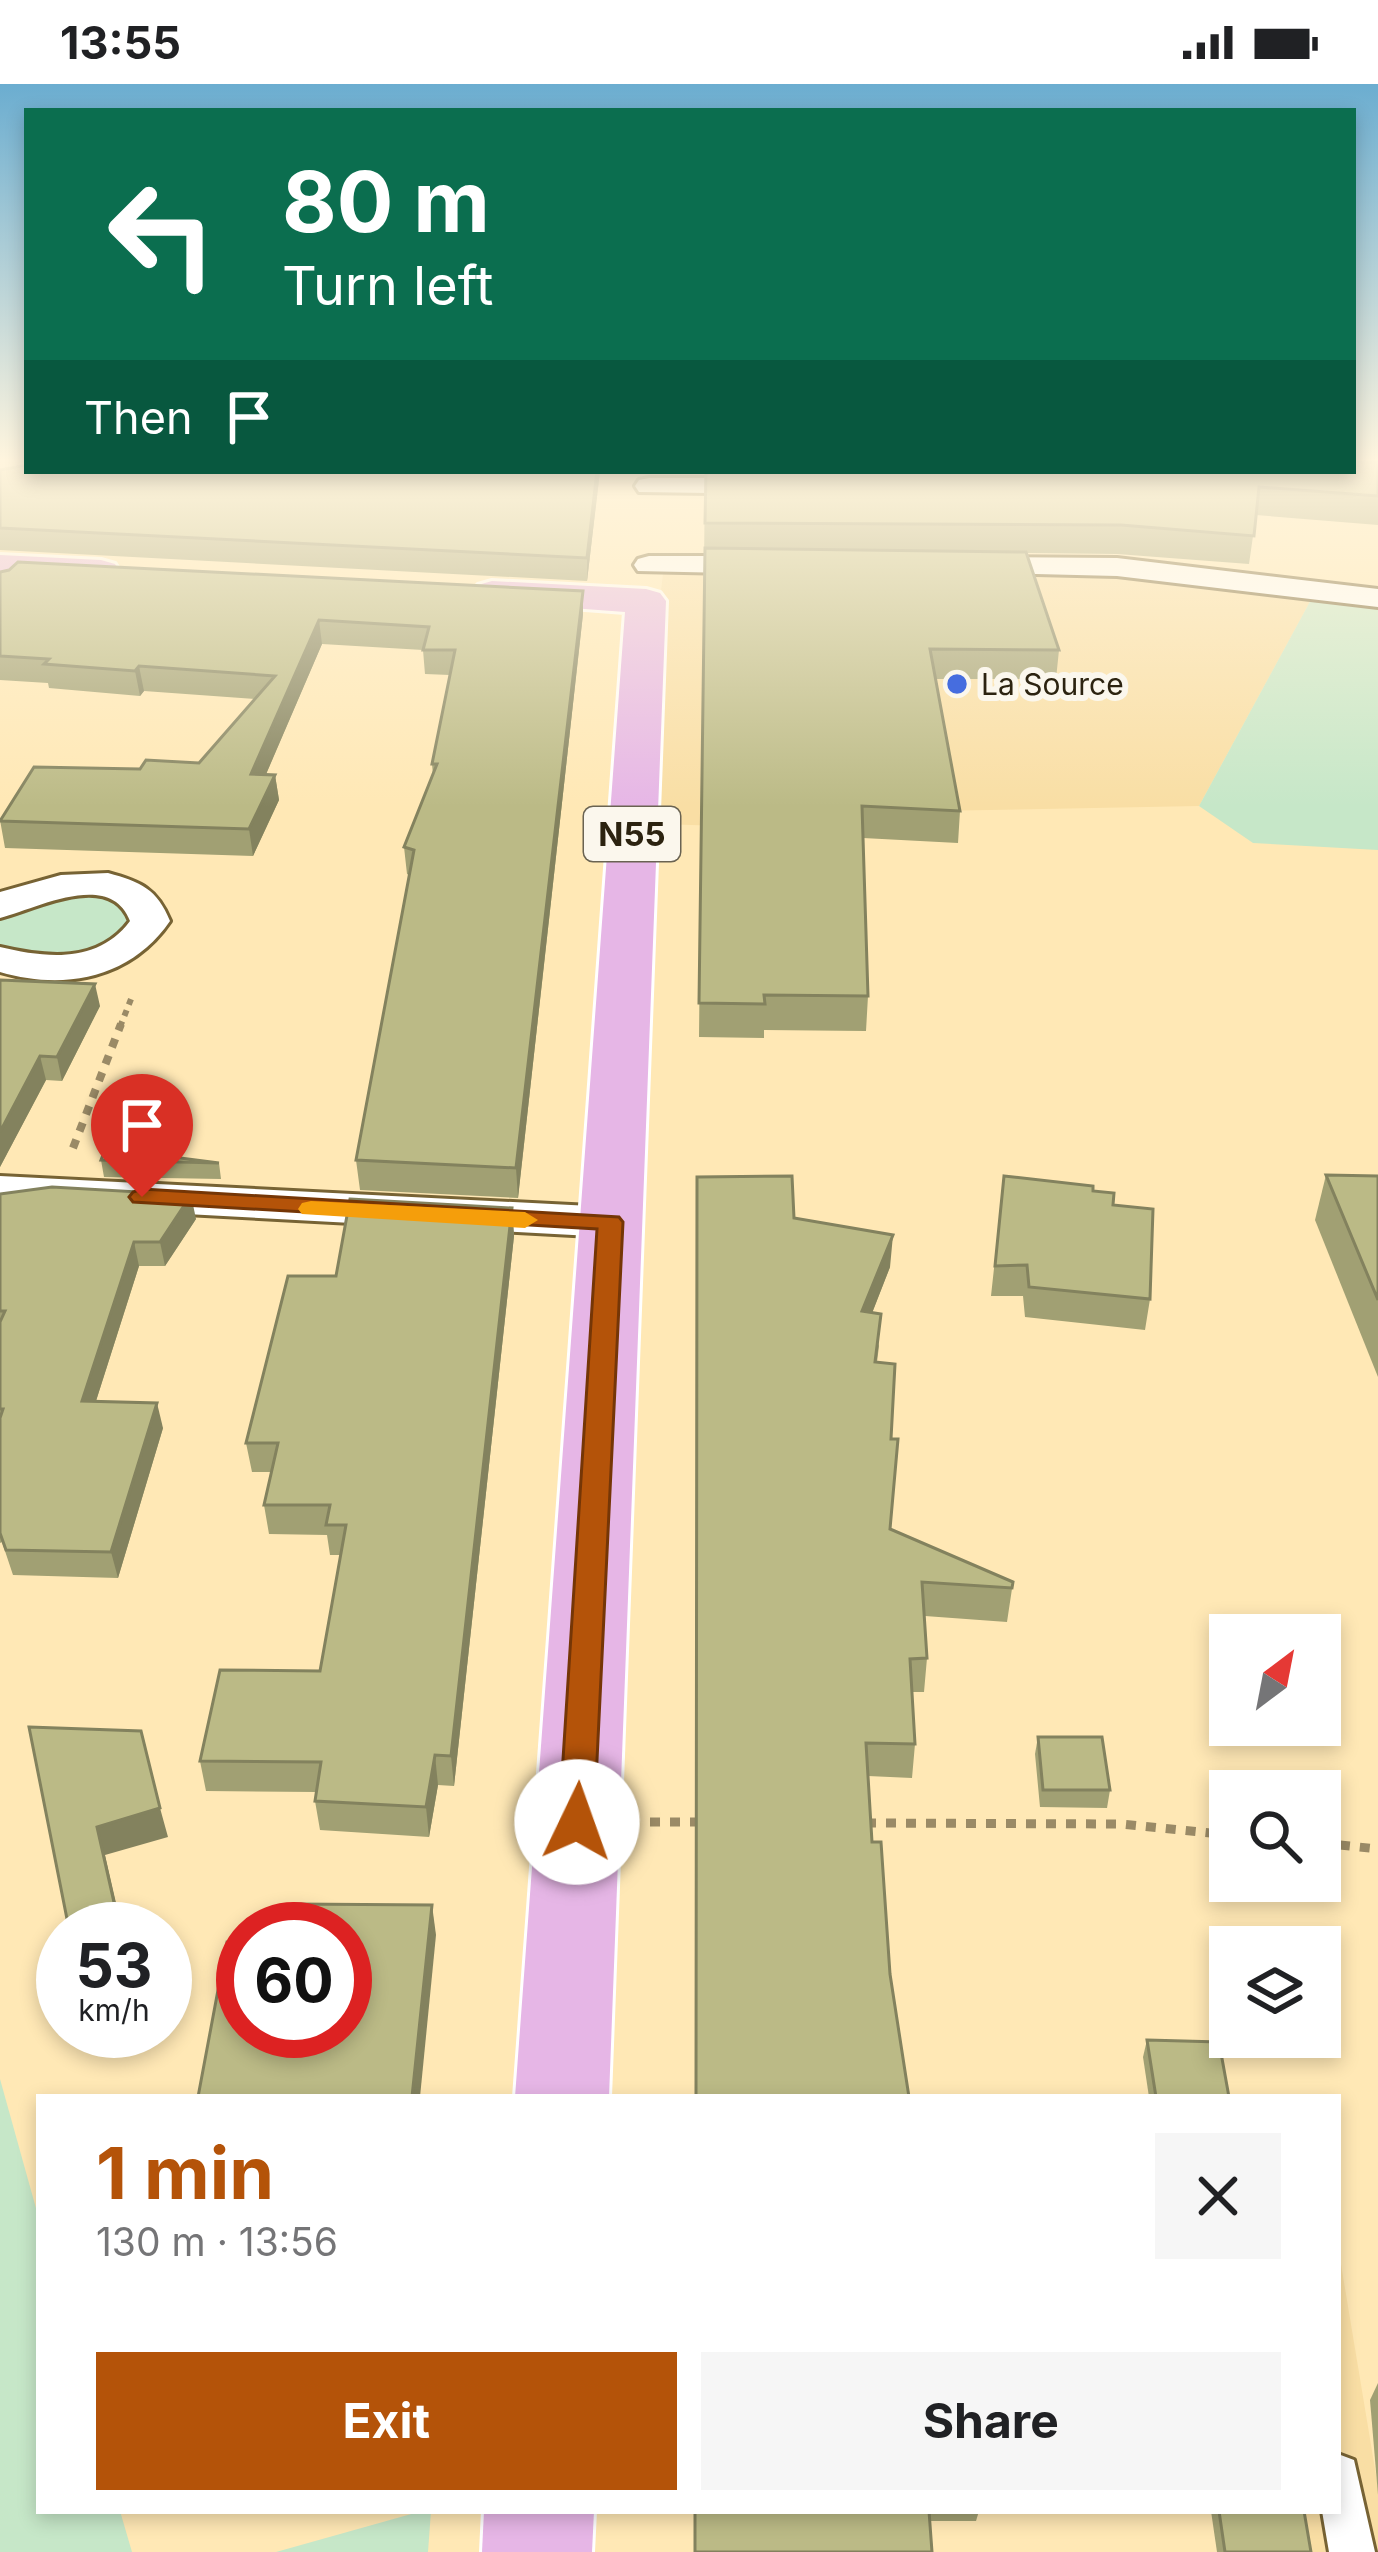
<!DOCTYPE html>
<html lang="en">
<head>
<meta charset="utf-8">
<style>
  body { margin:0; font-family:Inter,sans-serif; background:#f6f6f6; color:#202124; height:100vh; display:flex; flex-direction:column; font-size:45px; white-space:nowrap }
  * { box-sizing:border-box; margin:0 }
  p { font-size:39px; color:#757577 }
  .icon { flex:none; width:66px; height:66px; fill:none; stroke:currentColor; stroke-width:2; stroke-linecap:round; stroke-linejoin:round }
  .map { position:relative; flex:1; overflow:hidden }
  .drawer { position:absolute; left:36px; top:2010px; width:1305px; height:420px; display:flex; flex-direction:column; background:#fff; border-radius:0px; box-shadow:0 6px 18px #0003 }
  .drawer>* { flex:none }
  .guide { position:absolute; left:24px; top:24px; width:1332px; height:366px; border-radius:0px; box-shadow:0 6px 18px #0003; background:#0b6e4f; color:#fff; overflow:hidden }
  .needle { width:78px; rotate:32deg }
  .tools { position:absolute; left:1209px; top:1530px; display:grid; gap:24px }
  .tools a { display:grid; place-items:center; width:132px; height:132px; border-radius:0px; background:#fff; box-shadow:0 6px 18px #0003; font-size:60px }
  .speed { position:absolute; left:36px; top:1818px; display:flex; gap:24px; font-size:60px; font-weight:700; text-align:center }
  .speed>* { display:grid; place-content:center; width:156px; height:156px; border-radius:50%; background:#fff; box-shadow:0 6px 18px #0003; line-height:1 }
  .speed small { font-size:30px; font-weight:400 }
  .speed .limit { border:18px solid #d22; background:#fff; color:#111 }
  .pin { position:absolute; display:grid; place-items:center; width:102px; height:102px; color:#fff; margin:-123px -51px; border-radius:50% 50% 50% 0; rotate:-45deg; box-shadow:0 0 12px #0007 }
  .pin .icon { rotate:45deg }
  .me { position:absolute; width:132px; margin:-66px; rotate:3deg; stroke-linejoin:round; filter:drop-shadow(0 0 9px #0008) }
  .turn { display:flex; align-items:center; gap:42px; height:252px; padding:0 60px; font-size:54px }
  .turn .icon { width:156px; height:156px; stroke-width:2.5 }
  .turn b { display:block; font-size:84px; line-height:102px }
  .then { display:flex; align-items:center; height:114px; padding:0 60px; background:#0003; gap:24px; font-size:45px }
  .round { display:grid; place-items:center; flex:none; width:126px; height:126px; border-radius:0px; background:#f6f6f6 }
  .summary { display:flex; align-items:center; justify-content:space-between; height:204px; padding:0 60px }
  h1 { font-size:72px; font-weight:700; line-height:90px; color:#b45309 }
  .primary-button { display:flex; gap:24px; margin-top:auto; padding:24px 60px }
  .primary-button a { flex:1; height:138px; border-radius:0px; background:#b45309; color:#fff; font-size:48px; font-weight:700; line-height:138px; text-align:center }
  .primary-button a+a { background:#f6f6f6; color:#202124 }
  .status { display:flex; justify-content:space-between; align-items:center; height:84px; padding:0 60px; background:#fff; direction:ltr }
  .status svg { height:33px; fill:currentColor }
  .map>svg:first-child { display:block }
  .built { fill:#f9dea4 }
  .green { fill:#c6e7c8 }
  .lines { fill:none; stroke-linecap:round; stroke-linejoin:round }
  .lane-casing { stroke:#776334; stroke-width:6 }
  .street-casing { stroke:#776334; stroke-width:6 }
  .primary-casing { stroke:#fff; stroke-width:6 }
  .path-far2 { stroke:#9a8a66; stroke-width:6; stroke-dasharray:6 6; stroke-linecap:butt }
  .path-far1 { stroke:#9a8a66; stroke-width:8; stroke-dasharray:9 9; stroke-linecap:butt }
  .path { stroke:#9a8a66; stroke-width:9; stroke-dasharray:10 10; stroke-linecap:butt }
  .lane { fill:#fff; fill-rule:evenodd }
  .street { fill:#fff; fill-rule:evenodd }
  .primary { fill:#e6b6e6; fill-rule:evenodd }
  .wall { fill:#a1a073 }
  .shaded-wall { fill:#83825e }
  .building { fill:#bbba86; stroke:#83825e; stroke-width:3 }
  .route { fill:#b45309; stroke:#753606; stroke-width:3 }
  .slow { fill:#f59e0b }
  .poi-dot { fill:#466ddf; stroke:#fbf7ed; stroke-width:4.5 }
  .labels { text-anchor:middle; dominant-baseline:central; stroke-width:12; stroke-linejoin:round; paint-order:stroke }
  .far-poi-label { font-size:30px; fill:#2c2310; stroke:#fbf7ed; text-anchor:start }
  .shield { fill:#fbf7ed; stroke:#6a6352; stroke-width:3 }
  .shield-label { font-size:33px; font-weight:bold; fill:#2c2310 }
</style>
</head>
<body>
<div class="status"><b>13:55</b><svg viewBox="0 0 49 12"><path d="M0 12V9h3v3zM5 12V6h3v6zM10 12V3h3v9zM15 12V0h3v12zM26 1h20v11H26zM47 4h2v5h-2z"/></svg></div>
<div class="map">
<svg width="1378" height="2468" viewBox="0 0 1378 2468">
  <rect width="100%" height="100%" fill="#ffe8b5"/>
  <g class="built">
    <path d="M699 487 1084 488 1313 512 1199 722 933 727 805 745 633 739 663 490Z"/>
    <path d="M1338 2162 1378 2403V2468H1224L1218 2427H1338Z"/>
  </g>
  <g class="green">
    <path d="M1313 512 1378 514V766L1253 759 1199 722Z"/>
    <path d="M105 810 137 834 124 857 58 877 0 863V837C27 808 69 811 105 810Z"/>
    <path d="M0 1995 39 2135V2427H120L132 2468H0Z"/>
    <path d="M422 2427H431L428 2468H276Z"/>
  </g>
  <g class="lines">
    <defs>
      <path id="lane" d="M1338 2370 1354 2376 1375 2468H1329L1322 2427H1338Z"/>
      <g id="street">
        <path d="M649 394H775L789 402 775 410 639 408 635 402 639 396Z"/>
        <path d="M649 472H774L789 481 774 490 638 487 634 481 638 475Z"/>
        <path d="M961 473 1117 474 1378 505V523L1117 492 950 488 946 482Z"/>
        <path d="M108 789C141 798 157 805 170 837 131 894 65 907 0 888V863C46 874 98 880 130 837 110 785 36 825 0 834V808L61 791Z"/>
        <path d="M0 1092 610 1123 627 1128 634 1138 627 1148 610 1153 0 1120Z"/>
      </g>
      <g id="primary">
        <path d="M0 471 101 476 115 480 120 488 115 496 101 500 0 495Z"/>
        <path d="M492 497 646 505 660 509 666 517 609 2013H515L625 528 478 517 472 509 478 501Z"/>
        <path d="M484 2427H594L592 2468H482Z"/>
      </g>
    </defs>
    <use href="#lane" class="lane-casing"/>
    <use href="#street" class="street-casing"/>
    <use href="#primary" class="primary-casing"/>
    <path class="path-far2" d="M120 943 133 910"/>
    <path class="path-far1" d="M73 1064 121 940"/>
    <g class="path">
      <path d="M650 1738H701"/>
      <path d="M866 1739 1122 1740 1230 1751"/>
      <path d="M1320 1759 1378 1765"/>
    </g>
    <use href="#lane" class="lane"/>
    <use href="#street" class="street"/>
    <use href="#primary" class="primary"/>
  </g>
  <g class="wall">
    <path d="M1378 378V441L1256 431 1249 480 1117 470 1027 469 1059 566 1056 595H936L960 727 958 759 863 754 868 912 866 947 764 946V954L699 953 705 387H1353Z"/>
    <path d="M0 386 600 387 587 497 0 466Z"/>
    <path d="M0 488 583 530 518 1114 360 1106 356 1076 409 791 407 790 404 763 433 691 432 680 450 591 425 590 423 566 322 560 266 690 275 691 279 716 253 772 5 764 0 736 140 685 199 679 255 615 144 607 140 612 49 604 48 599 0 596Z"/>
    <path d="M0 896 100 922 62 997 46 996 0 1083Z"/>
    <path d="M181 1029 166 1072 219 1079 221 1095 104 1093 101 1076Z"/>
    <path d="M1326 1091 1378 1092V1293L1315 1136Z"/>
    <path d="M1004 1092 1093 1107 1113 1121 1150 1215 1145 1246 1025 1233 1023 1212H991Z"/>
    <path d="M0 1110 196 1135 165 1182H139L96 1317 163 1344 118 1494 13 1491 2 1458 0 1459Z"/>
    <path d="M512 1124 514 1152 454 1702 438 1701 429 1753 320 1746 315 1717 316 1708 206 1707 200 1677 320 1587 341 1471H330L327 1451 269 1450 264 1421 271 1388H252L246 1359 336 1192Z"/>
    <path d="M794 1134 890 1183 872 1229 879 1262 877 1278 891 1355 890 1445 1013 1498 1007 1538 925 1532 927 1574 924 1608H912L915 1660 912 1694 868 1692 696 2013Z"/>
    <path d="M1038 1653 1110 1706 1107 1724 1040 1723 1035 1670Z"/>
    <path d="M1147 1956 1229 2013H1149L1143 1973Z"/>
    <path d="M1378 2299V2411L1370 2316Z"/>
    <path d="M695 2427H979L976 2437H930Z"/>
    <path d="M1211 2427H1304L1311 2468H1217Z"/>
  </g>
  <g class="shaded-wall">
    <path d="M597 387H600L587 497V474Z"/>
    <path d="M583 507V530L518 1114 516 1084Z"/>
    <path d="M319 536 322 560 255 716 251 690Z"/>
    <path d="M139 582 144 607 140 612 135 587Z"/>
    <path d="M275 691 279 716 253 772 249 745Z"/>
    <path d="M95 900 100 922 62 997 57 973Z"/>
    <path d="M40 972 46 996 0 1083V1048Z"/>
    <path d="M178 1013 181 1029 163 1078 157 1071Z"/>
    <path d="M191 1111 196 1135 165 1182 160 1158Z"/>
    <path d="M512 1124 514 1152 454 1702 451 1672Z"/>
    <path d="M893 1151 890 1183 860 1260 862 1227Z"/>
    <path d="M134 1158 139 1182 88 1342 82 1317Z"/>
    <path d="M157 1319 163 1344 118 1494 111 1468Z"/>
    <path d="M435 1671 438 1701 429 1753 426 1723Z"/>
    <path d="M160 1724 168 1753 105 1771 122 1845H120L97 1743Z"/>
    <path d="M432 1821 436 1851 420 2013H412Z"/>
  </g>
  <g class="building">
    <path d="M1353 378H1378V412L1259 403 1254 452 1121 441 705 439 706 387H1353Z"/>
    <path d="M27 381V387H597L587 474 0 444V386Z"/>
    <path d="M705 464 1026 468 1059 566 930 565 960 727 862 722 868 912 764 911 765 920 699 919Z"/>
    <path d="M18 478 583 507 516 1084 356 1076 414 766 404 763 437 680H432L455 566H423L429 543 319 536 251 690 275 691 249 745 0 737 34 683 140 685 146 676 199 679 275 592 139 582 135 587 44 580 49 575 0 572V488L9 486Z"/>
    <path d="M0 896 95 900 57 973 40 972 0 1048Z"/>
    <path d="M126 1012 178 1013 157 1071 219 1079 101 1076Z"/>
    <path d="M1326 1091 1378 1092V1216Z"/>
    <path d="M792 1092 794 1134 893 1151 862 1227 881 1230 875 1278 895 1280 891 1355H898L890 1445 1013 1498 1012 1504 922 1498 927 1574 910 1575 915 1660 866 1659 872 1758H881L890 1890 909 2013H696L697 1093Z"/>
    <path d="M1004 1092 1093 1102V1107L1114 1109 1113 1121 1153 1125 1150 1215 1029 1203 1027 1181 995 1182Z"/>
    <path d="M52 1103 191 1111 160 1158H134L82 1317 157 1319 111 1468 6 1466 0 1449V1334L3 1325H0V1238L5 1227H0V1110Z"/>
    <path d="M350 1115 512 1124 451 1672 435 1671 426 1723 315 1717 321 1678 200 1677 220 1586 320 1587 346 1441H326L330 1421H264L278 1359H246L288 1192H336Z"/>
    <path d="M29 1643 141 1647 160 1724 97 1743 120 1845H69Z"/>
    <path d="M1038 1653H1102L1110 1706H1043Z"/>
    <path d="M293 1820 432 1821 412 2013H198L227 1858H243V1947H345V1845H289Z"/>
    <path d="M1147 1956 1219 1958 1229 2013H1156Z"/>
    <path d="M695 2427H929L932 2468H695Z"/>
    <path d="M1219 2427H1304L1311 2468H1225Z"/>
  </g>
  <linearGradient id="sky" x2="0" y2="1"><stop stop-color="#6badd0"/><stop offset="0.52" stop-color="#fff5de"/><stop offset="1" stop-color="#fff5de" stop-opacity="0"/></linearGradient>
  <rect width="1378" height="723" fill="url(#sky)"/>
  <path class="route" d="M142 1105 619 1133 623 1138 594 1738 589 1748 577 1752 564 1748 559 1738 597 1145 133 1118 129 1113 133 1108Z"/>
  <path class="slow" d="M311 1117 525 1128 538 1136 525 1144 302 1130 298 1125 302 1119Z"/>
  <circle class="poi-dot" cx="957" cy="600" r="12"/>
  <g class="labels">
    <g class="far-poi-label">
      <text x="981" y="600">La Source</text>
    </g>
    <rect class="shield" x="584" y="723" width="96" height="54" rx="9"/>
    <g class="shield-label">
      <text x="632" y="750">N55</text>
    </g>
  </g>
</svg>
<div class="tools">
<a><svg class="needle" viewBox="-14 -14 28 28"><path d="M0-13l5 13h-10z" fill="#e53935"/><path d="M0 13l5-13h-10z" fill="#757577"/></svg></a>
<a><svg class="icon" aria-label="search" viewBox="0 0 24 24"><circle cx="10" cy="10" r="6"/><path d="M15 15l6 6"/></svg></a>
<a><svg class="icon" aria-label="layers" viewBox="0 0 24 24"><path d="M12 4l9 5-9 5-9-5zM3 14l9 5 9-5"/></svg></a>
</div>
<div class="speed"><div>53<small>km/h</small></div><div class="limit">60</div></div>
<div class="pin" style="left:142px;top:1113px;background:#d93025"><svg class="icon" aria-label="arrive" viewBox="0 0 24 24"><path d="M6 21V4h12l-3 4 3 4H6"/></svg></div>
<svg class="me" style="left:577px;top:1738px" viewBox="-20 -20 40 40"><circle r="19" fill="#fff"/><path d="M0-13L10 11 0 6-10 11z" fill="#b45309"/></svg>
<div class="guide">
<div class="turn"><svg class="icon" aria-label="left" viewBox="0 0 24 24"><path d="M17 20v-9H6M10 6l-5 5 5 5"/></svg><div><b>80 m</b>Turn left</div></div>
<div class="then">Then<svg class="icon" aria-label="arrive" viewBox="0 0 24 24"><path d="M6 21V4h12l-3 4 3 4H6"/></svg></div>
</div>
<section class="drawer">
<div class="summary"><div><h1>1 min</h1><p>130 m · 13:56</p></div><a class="round"><svg class="icon" aria-label="close" viewBox="0 0 24 24"><path d="M6 6l12 12M18 6L6 18"/></svg></a></div>
<div class="primary-button"><a>Exit</a><a>Share</a></div>
</section>
</div>
</body>
</html>
